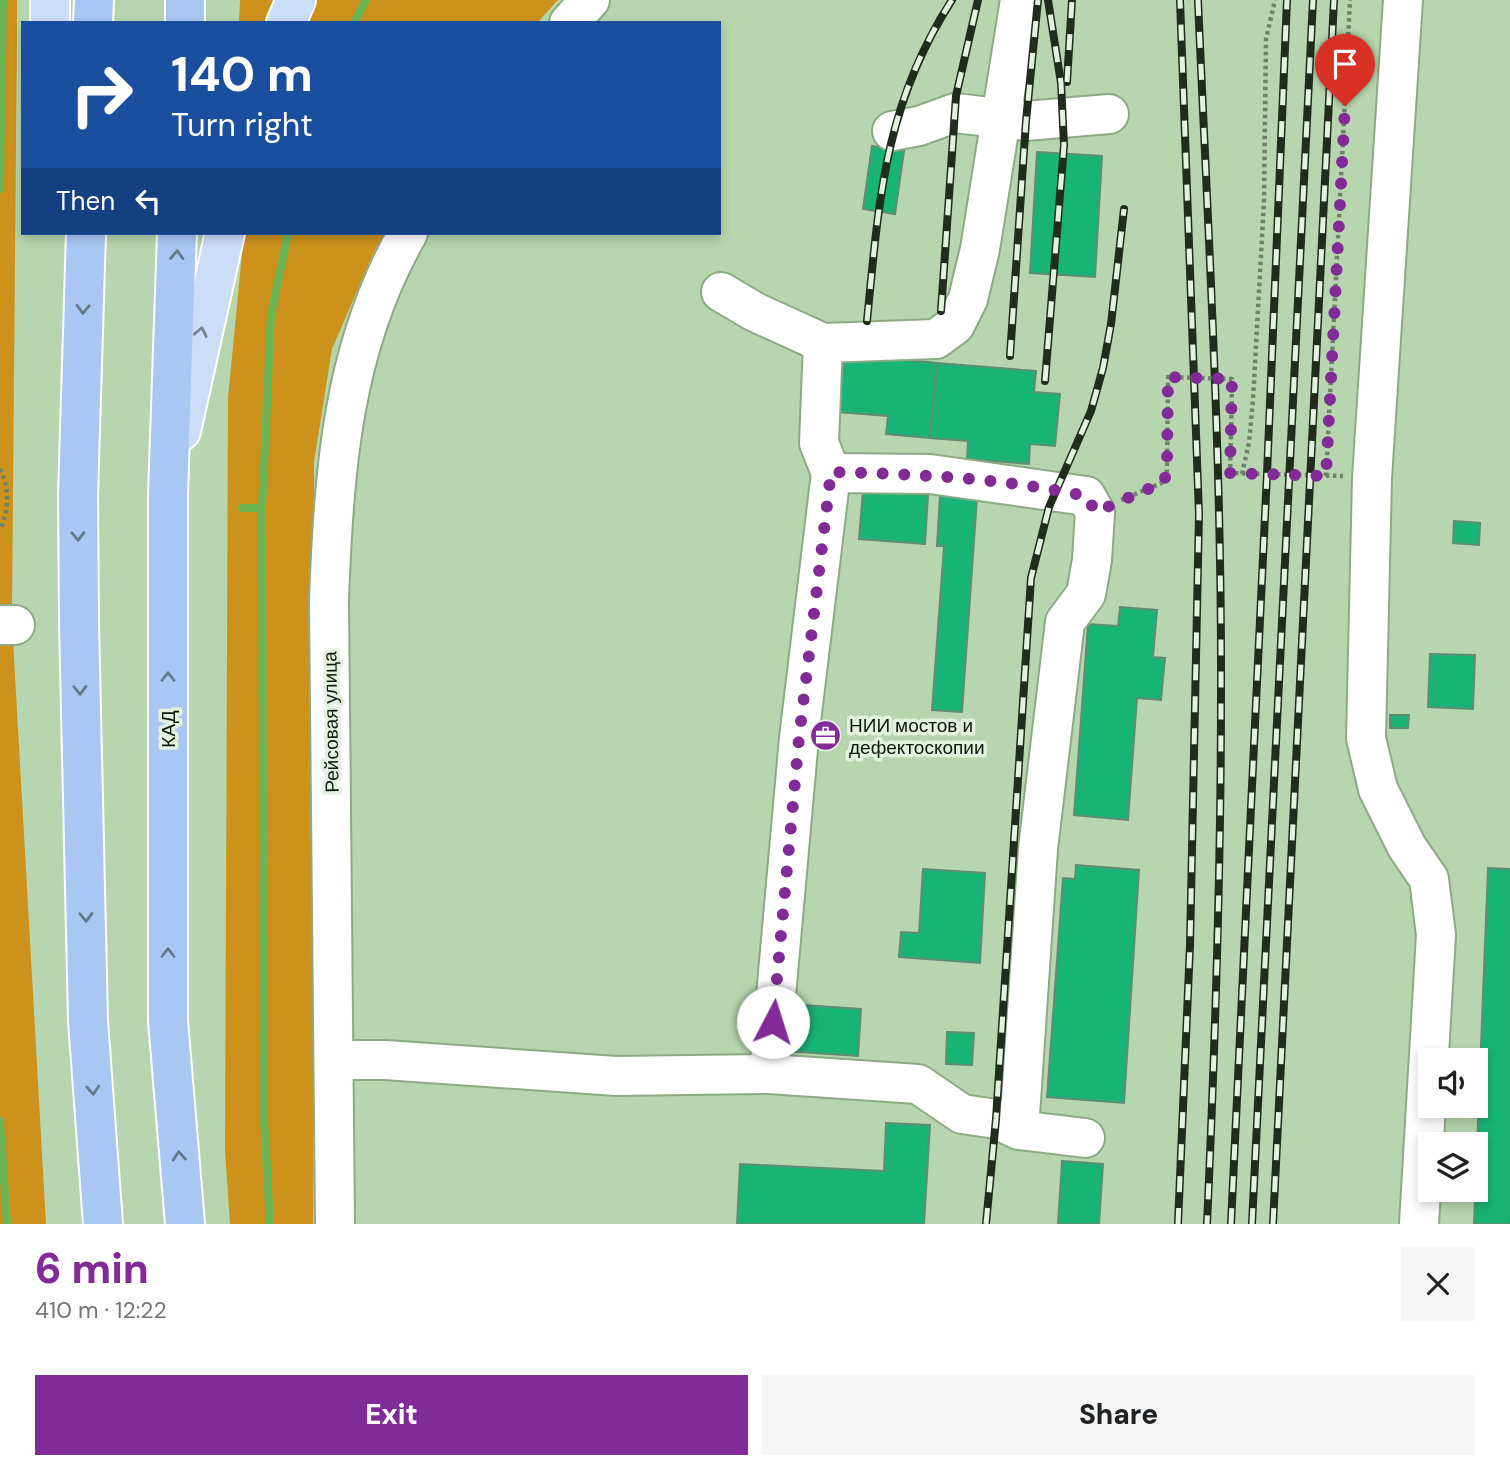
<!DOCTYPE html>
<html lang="en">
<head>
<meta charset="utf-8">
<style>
  body { margin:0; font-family:"DM Sans",sans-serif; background:#f6f6f6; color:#202124; height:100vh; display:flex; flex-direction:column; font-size:26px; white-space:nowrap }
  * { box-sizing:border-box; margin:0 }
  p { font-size:23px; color:#757577 }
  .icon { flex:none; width:38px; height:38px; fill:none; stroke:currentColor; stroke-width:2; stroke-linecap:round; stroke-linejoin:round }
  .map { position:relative; height:1224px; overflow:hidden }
  .panel { display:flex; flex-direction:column; background:#fff; flex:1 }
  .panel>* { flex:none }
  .guide { position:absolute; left:21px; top:21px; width:700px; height:214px; border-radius:0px; box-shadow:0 4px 10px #0003; background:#1a4fa0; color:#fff; overflow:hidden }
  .buttons { position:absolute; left:1418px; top:1048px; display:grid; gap:14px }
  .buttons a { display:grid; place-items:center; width:70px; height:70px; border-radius:0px; background:#fff; box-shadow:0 4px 10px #0003; font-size:35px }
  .pin { position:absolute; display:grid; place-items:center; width:60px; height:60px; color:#fff; margin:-72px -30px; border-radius:50% 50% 50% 0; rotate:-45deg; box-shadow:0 0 7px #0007 }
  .pin .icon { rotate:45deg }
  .me { position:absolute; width:77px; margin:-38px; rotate:5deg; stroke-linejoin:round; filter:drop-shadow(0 0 5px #0008) }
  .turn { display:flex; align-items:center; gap:24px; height:147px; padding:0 35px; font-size:32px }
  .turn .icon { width:91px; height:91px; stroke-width:2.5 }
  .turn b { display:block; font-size:49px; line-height:60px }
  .then { display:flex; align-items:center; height:66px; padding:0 35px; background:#0003; gap:14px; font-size:26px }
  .round { display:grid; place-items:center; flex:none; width:74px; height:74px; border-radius:0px; background:#f6f6f6 }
  .head { display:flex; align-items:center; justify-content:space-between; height:119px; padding:0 35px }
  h1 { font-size:42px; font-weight:800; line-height:52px; color:#822b98 }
  .button { display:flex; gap:14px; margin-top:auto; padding:14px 35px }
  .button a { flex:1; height:80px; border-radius:0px; background:#822b98; color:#fff; font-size:28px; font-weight:800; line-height:80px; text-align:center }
  .button a+a { background:#f6f6f6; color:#202124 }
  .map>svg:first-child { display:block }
  .green { fill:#cc921c }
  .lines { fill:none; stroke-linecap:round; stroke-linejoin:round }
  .stream { stroke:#6cb655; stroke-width:8 }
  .building { fill:#18b475; stroke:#5f8c73; stroke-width:2 }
  .minor-casing { stroke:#8caa84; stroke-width:42 }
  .major-casing { stroke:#fff; stroke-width:42 }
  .highway-casing { stroke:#fff; stroke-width:42 }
  .path { stroke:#6d8367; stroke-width:4.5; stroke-dasharray:3.5 3.5; stroke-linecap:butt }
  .minor { stroke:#fff; stroke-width:38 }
  .major { stroke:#ccddf8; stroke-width:38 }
  .highway { stroke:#aac7f4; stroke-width:38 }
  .rail-casing { stroke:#202d1c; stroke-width:8 }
  .rail { stroke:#e2f2de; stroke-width:5; stroke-dasharray:16; stroke-linecap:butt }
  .path-bridge { stroke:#6d8367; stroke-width:4.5; stroke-dasharray:3.5 3.5; stroke-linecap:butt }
  .oneway { stroke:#64798b }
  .oneway2 { stroke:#76858d }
  .route { stroke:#822b98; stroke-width:12; stroke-dasharray:0 21.6 }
  .labels { text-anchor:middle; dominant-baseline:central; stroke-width:7; stroke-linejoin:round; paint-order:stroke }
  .street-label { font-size:19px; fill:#0e190b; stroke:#e2f2de }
  .poi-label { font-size:19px; fill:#0e190b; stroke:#e2f2de; text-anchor:start }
</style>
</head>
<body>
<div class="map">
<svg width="1510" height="1224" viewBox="0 0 1510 1224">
  <rect width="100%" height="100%" fill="#b7d6af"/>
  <g class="green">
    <path d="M0 0H17V22L12 612H0Z"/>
    <path d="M240 0H277L266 23H239Z"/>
    <path d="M312 0H558L537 23H300Z"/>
    <path d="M244 233H385L373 254 332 349 314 462 313 1224H230L225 1151 228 398Z"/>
    <path d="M0 639 13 640 46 1224H0Z"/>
  </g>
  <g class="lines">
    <g class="stream">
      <path d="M354 23 366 0"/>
      <path d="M0 189 3 0"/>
      <path d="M242 508H262"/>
      <path d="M0 1121 7 1224"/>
      <path d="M270 1224 264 1118 262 508 271 315 288 233"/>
    </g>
  </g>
  <g class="building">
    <path d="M872 146 904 151 895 214 863 209Z"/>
    <path d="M1037 152 1102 156 1095 277 1030 273Z"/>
    <path d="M843 354 937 363 930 438 886 434 888 416 838 412Z"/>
    <path d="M937 363 1036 371 1034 392 1060 394 1055 446 1030 444 1029 464 967 459 968 441 930 438Z"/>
    <path d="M863 490 928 495 925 544 859 539Z"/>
    <path d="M940 495 977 498 962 712 932 710 944 546H937Z"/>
    <path d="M1454 521 1480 523 1479 545 1453 543Z"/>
    <path d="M1120 607 1157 610 1153 657 1165 658 1161 700 1137 698 1128 820 1074 815 1088 624 1118 626Z"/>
    <path d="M1430 654 1475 655 1473 709 1428 707Z"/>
    <path d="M1390 715H1409L1408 728H1390Z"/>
    <path d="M1076 865 1139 870 1124 1103 1047 1097 1063 878 1075 879Z"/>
    <path d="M1488 868 1510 869V1224H1474Z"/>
    <path d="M923 869 985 873 980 963 899 957 901 932 919 933Z"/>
    <path d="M788 1004 861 1009 858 1056 785 1051Z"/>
    <path d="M947 1032 974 1033 972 1065 946 1064Z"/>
    <path d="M886 1123 930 1125 924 1224H737L740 1164 884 1171Z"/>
    <path d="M1062 1161 1103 1164 1099 1224H1058Z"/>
  </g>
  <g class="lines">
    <defs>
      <g id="minor">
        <path d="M1403 0 1372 478 1366 738 1378 789 1407 847 1429 879 1436 935 1419 1224"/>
        <path d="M569 23 590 0"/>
        <path d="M892 131 919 126 955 113 1026 121 1109 114"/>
        <path d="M721 292 755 312 823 343 819 443 831 473"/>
        <path d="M823 343 936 339 955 325 968 299 980 249 1020 0"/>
        <path d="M0 625H15"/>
        <path d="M334 1060H385L616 1076 769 1074 918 1084 962 1114 996 1119 1019 1130 1085 1138"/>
        <path d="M769 1074 799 738 831 473 930 474 1086 496 1095 512 1092 560 1086 594 1065 622 1038 849 1019 1130"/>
        <path d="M335 1224 329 600C334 471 342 348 408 233"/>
      </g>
      <g id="major">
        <path d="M50 0V23"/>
        <path d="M286 23 296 0"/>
        <path d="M181 431 225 233"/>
      </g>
      <g id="highway">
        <path d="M93 23 94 0"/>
        <path d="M185 23V0"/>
        <path d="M86 233 78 495 79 622 88 1021 103 1224"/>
        <path d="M177 233 168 495V1021L185 1224"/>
      </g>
    </defs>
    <use href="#minor" class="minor-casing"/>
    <use href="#major" class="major-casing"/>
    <use href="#highway" class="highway-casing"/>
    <g class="path">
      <path d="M1232 387 1230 473 1343 476"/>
      <path d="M0 469C10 490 9 509 0 530"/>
      <path d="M1242 474 1249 443 1253 400 1264 201 1266 39 1275 0"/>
      <path d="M1326 476 1350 0"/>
      <path d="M1121 500 1164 482 1167 470 1168 386"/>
    </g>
    <use href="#minor" class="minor"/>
    <use href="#major" class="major"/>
    <use href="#highway" class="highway"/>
    <defs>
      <g id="rail">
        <path d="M1198 0C1208 231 1222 463 1221 695 1221 871 1215 1048 1207 1224"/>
        <path d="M1067 82 1072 0"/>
        <path d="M941 311 956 96 978 0"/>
        <path d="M867 321C879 201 884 105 952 0"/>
        <path d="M1010 356 1026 121 1038 0"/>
        <path d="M1045 381 1064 145 1061 83 1048 0"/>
        <path d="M986 1224 996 1119 1031 578 1049 507 1091 411 1103 368 1111 324 1124 209"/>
        <path d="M1178 1224 1190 945 1199 514 1180 0"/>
        <path d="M1231 1224 1267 474 1287 0"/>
        <path d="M1252 1224 1313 0"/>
        <path d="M1273 1224 1334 0"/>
      </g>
    </defs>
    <use href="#rail" class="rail-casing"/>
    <use href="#rail" class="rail"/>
    <path class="path-bridge" d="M1168 386V377L1232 379V387"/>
  </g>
  <defs><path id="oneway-chevron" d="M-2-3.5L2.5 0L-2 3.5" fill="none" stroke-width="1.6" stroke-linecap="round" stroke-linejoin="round" transform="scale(1.75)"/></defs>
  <g class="oneway">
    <use href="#oneway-chevron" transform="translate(177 255) rotate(-88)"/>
    <use href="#oneway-chevron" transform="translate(83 309) rotate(92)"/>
    <use href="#oneway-chevron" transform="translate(78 536) rotate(89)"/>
    <use href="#oneway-chevron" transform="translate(168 677) rotate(-90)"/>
    <use href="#oneway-chevron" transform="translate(80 690) rotate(89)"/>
    <use href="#oneway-chevron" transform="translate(86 917) rotate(89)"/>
    <use href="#oneway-chevron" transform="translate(168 953) rotate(-90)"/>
    <use href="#oneway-chevron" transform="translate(93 1090) rotate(86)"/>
    <use href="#oneway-chevron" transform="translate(179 1156) rotate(-95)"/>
  </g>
  <use class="oneway2" href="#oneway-chevron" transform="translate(201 332) rotate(-78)"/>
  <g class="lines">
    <path class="route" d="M773 1022 799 738 831 472C916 474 1002 478 1086 496L1096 512 1164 482 1167 470 1168 377 1232 379 1230 473 1326 476 1345 106"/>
  </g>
  <defs>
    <symbol id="office-disc" viewBox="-11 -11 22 22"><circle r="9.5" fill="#822b98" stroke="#e2f2de"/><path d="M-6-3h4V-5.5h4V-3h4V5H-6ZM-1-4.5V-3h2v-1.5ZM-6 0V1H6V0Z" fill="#fff"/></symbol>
  </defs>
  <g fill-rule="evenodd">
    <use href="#office-disc" x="808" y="718" width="35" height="35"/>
  </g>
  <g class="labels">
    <g class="street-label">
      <text transform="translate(331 722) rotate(-91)">Рейсовая улица</text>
      <text transform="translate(168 729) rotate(-90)">КАД</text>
    </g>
    <g class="poi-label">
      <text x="849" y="725">НИИ мостов и<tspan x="849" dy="22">дефектоскопии</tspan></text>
    </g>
  </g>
</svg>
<div class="buttons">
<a><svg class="icon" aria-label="sound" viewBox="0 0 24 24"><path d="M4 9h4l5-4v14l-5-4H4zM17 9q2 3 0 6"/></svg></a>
<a><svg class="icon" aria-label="layers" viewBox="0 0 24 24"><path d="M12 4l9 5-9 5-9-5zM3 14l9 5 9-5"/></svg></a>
</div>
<div class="pin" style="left:1345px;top:106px;background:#d93025"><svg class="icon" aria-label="arrive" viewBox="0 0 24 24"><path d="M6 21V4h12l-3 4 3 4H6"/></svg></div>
<svg class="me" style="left:773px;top:1022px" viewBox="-20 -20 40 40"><circle r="19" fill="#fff"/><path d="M0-13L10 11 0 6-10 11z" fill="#822b98"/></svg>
<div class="guide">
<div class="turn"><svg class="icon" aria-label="right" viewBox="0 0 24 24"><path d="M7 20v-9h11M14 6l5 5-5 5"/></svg><div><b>140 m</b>Turn right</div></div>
<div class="then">Then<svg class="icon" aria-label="left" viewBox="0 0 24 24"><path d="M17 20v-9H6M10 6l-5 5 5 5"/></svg></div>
</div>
</div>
<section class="panel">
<div class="head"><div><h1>6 min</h1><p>410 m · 12:22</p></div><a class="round"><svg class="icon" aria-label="close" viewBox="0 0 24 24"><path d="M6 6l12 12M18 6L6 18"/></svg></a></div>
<div class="button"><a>Exit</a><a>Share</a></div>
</section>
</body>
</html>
